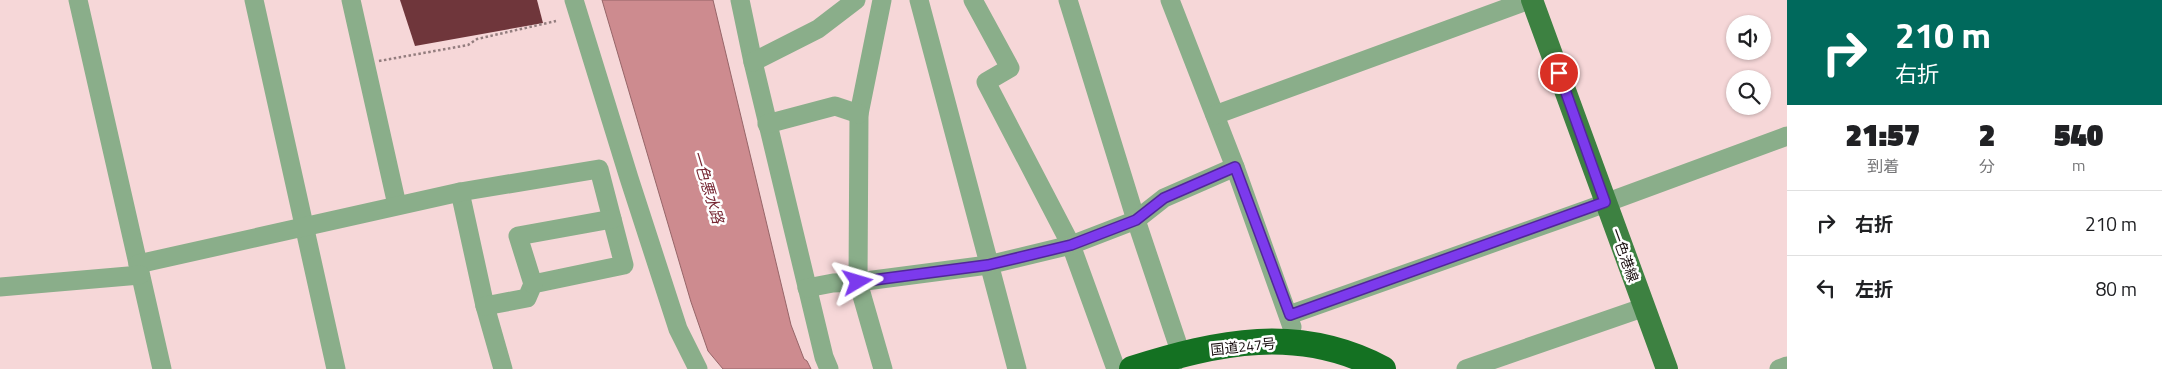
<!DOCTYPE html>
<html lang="ja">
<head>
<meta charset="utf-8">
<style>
  body { margin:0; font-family:"Titillium Web","Noto Sans JP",sans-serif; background:#f6f6f6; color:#202124; height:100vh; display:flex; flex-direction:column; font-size:19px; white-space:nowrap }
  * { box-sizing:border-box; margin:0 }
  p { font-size:16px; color:#757577 }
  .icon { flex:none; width:28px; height:28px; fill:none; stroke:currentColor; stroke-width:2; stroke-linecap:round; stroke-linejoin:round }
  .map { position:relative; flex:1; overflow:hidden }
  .details { display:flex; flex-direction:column; background:#fff; width:375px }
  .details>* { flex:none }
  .guide { background:#00695c; color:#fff; overflow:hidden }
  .tools { position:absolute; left:1726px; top:15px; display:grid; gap:10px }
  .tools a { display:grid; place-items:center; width:45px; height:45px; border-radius:50%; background:#fff; box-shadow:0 1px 4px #0004; font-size:25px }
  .pin { position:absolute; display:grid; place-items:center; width:42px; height:42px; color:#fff; margin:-21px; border:2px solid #fff; border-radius:50%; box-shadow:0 1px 5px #0007 }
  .me { position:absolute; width:55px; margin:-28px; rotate:83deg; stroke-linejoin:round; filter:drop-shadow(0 0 4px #0008) }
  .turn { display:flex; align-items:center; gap:18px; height:105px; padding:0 25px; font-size:22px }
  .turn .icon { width:65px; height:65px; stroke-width:2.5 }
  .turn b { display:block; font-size:35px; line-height:42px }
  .eta { display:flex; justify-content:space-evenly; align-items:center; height:85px; text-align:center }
  .eta b { font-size:30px; font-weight:800; line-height:35px }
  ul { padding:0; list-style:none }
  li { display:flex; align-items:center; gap:15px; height:65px; padding:0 25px; border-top:1px solid #e0e0e0 }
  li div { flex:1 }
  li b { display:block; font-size:19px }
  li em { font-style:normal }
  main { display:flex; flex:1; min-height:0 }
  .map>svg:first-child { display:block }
  .water { fill:#cd8b8f; stroke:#966568 }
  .building { fill:#6f363b }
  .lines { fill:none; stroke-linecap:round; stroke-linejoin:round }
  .path { stroke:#937d7e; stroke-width:2.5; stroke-dasharray:2.5 2.5; stroke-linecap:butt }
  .minor { stroke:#8aae8a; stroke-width:19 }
  .major { stroke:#3d8141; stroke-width:22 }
  .highway { stroke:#147122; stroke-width:26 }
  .route-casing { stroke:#51269a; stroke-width:12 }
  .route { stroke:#7c3aed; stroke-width:9 }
  .labels { text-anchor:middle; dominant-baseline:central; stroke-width:5; stroke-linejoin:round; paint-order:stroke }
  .street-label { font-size:14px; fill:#170c0d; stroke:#fff }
  .water-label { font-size:15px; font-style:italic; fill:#772733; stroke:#fff }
</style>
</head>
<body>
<main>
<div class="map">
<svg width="1787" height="369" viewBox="0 0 1787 369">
  <rect width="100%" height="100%" fill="#f6d7d8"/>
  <path class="water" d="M602 0H713L791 325 804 359 807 361 811 369H723L708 351 691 302Z"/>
  <path class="building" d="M400 0H537L543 23 415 46Z"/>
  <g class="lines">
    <path class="path" d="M379 61 468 45 477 39 556 21"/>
    <g class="minor">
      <path d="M78 0 162 369"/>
      <path d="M254 0 336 369"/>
      <path d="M351 0 397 205"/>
      <path d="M574 0 629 178 678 329 698 369"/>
      <path d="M740 0 753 62 824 357 829 369"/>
      <path d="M882 0 859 114 858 282 883 369"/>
      <path d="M919 0 1017 369"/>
      <path d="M973 0 1010 68 986 82 1071 245 1116 369"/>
      <path d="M1068 0 1136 220 1181 354 1173 365"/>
      <path d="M1170 0 1235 167 1292 327"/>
      <path d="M753 62 818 29 856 0"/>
      <path d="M1215 115 1529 0"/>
      <path d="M767 124 835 106 859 114"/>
      <path d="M460 192 485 306 503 369"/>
      <path d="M138 264 460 192 599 169 624 265 533 284 527 298 485 306"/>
      <path d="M533 284 518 236 612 219"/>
      <path d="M0 287 140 275"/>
      <path d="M807 288 833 283 858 282 988 265 1071 245 1136 220 1164 198 1235 167"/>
      <path d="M1289 315 1589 209 1787 136"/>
      <path d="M1466 369 1645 307"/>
      <path d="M1779 369 1787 366"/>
    </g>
    <path class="major" d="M1532 0 1667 369"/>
    <path class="highway" d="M1132 369C1218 342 1298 324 1383 369"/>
  </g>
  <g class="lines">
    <defs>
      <path id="route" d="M858 282 988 265 1071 245 1136 220 1164 198 1235 167 1290 315 1605 202 1559 73"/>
    </defs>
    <use href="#route" class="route-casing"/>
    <use href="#route" class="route"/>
  </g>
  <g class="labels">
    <g class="street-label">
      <text transform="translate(1625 255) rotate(70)">一色港線</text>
      <text transform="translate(1243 346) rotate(-6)">国道247号</text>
    </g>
    <g class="water-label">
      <text transform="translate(708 187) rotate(73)">一色悪水路</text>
    </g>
  </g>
</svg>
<div class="tools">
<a><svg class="icon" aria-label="sound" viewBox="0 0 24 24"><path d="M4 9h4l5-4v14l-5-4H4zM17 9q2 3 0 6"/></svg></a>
<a><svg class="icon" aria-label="search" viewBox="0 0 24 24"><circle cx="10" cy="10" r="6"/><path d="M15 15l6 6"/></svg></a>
</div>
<div class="pin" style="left:1559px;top:73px;background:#d93025"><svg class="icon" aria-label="arrive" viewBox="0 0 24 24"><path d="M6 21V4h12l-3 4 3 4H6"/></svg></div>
<svg class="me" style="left:858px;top:282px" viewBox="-20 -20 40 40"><path d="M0-17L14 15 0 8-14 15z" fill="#7c3aed" stroke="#fff" stroke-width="4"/></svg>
</div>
<section class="details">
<div class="guide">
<div class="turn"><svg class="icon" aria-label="right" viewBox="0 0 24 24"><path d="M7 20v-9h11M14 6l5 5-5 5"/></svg><div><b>210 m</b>右折</div></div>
</div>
<div class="eta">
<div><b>21:57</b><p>到着</p></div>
<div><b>2</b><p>分</p></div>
<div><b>540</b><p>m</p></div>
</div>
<ul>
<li><svg class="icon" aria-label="right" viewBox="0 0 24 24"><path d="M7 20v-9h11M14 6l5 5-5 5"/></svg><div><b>右折</b></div><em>210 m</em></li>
<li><svg class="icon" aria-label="left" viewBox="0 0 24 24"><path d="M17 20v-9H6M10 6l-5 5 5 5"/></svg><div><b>左折</b></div><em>80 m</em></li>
</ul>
</section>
</main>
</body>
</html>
